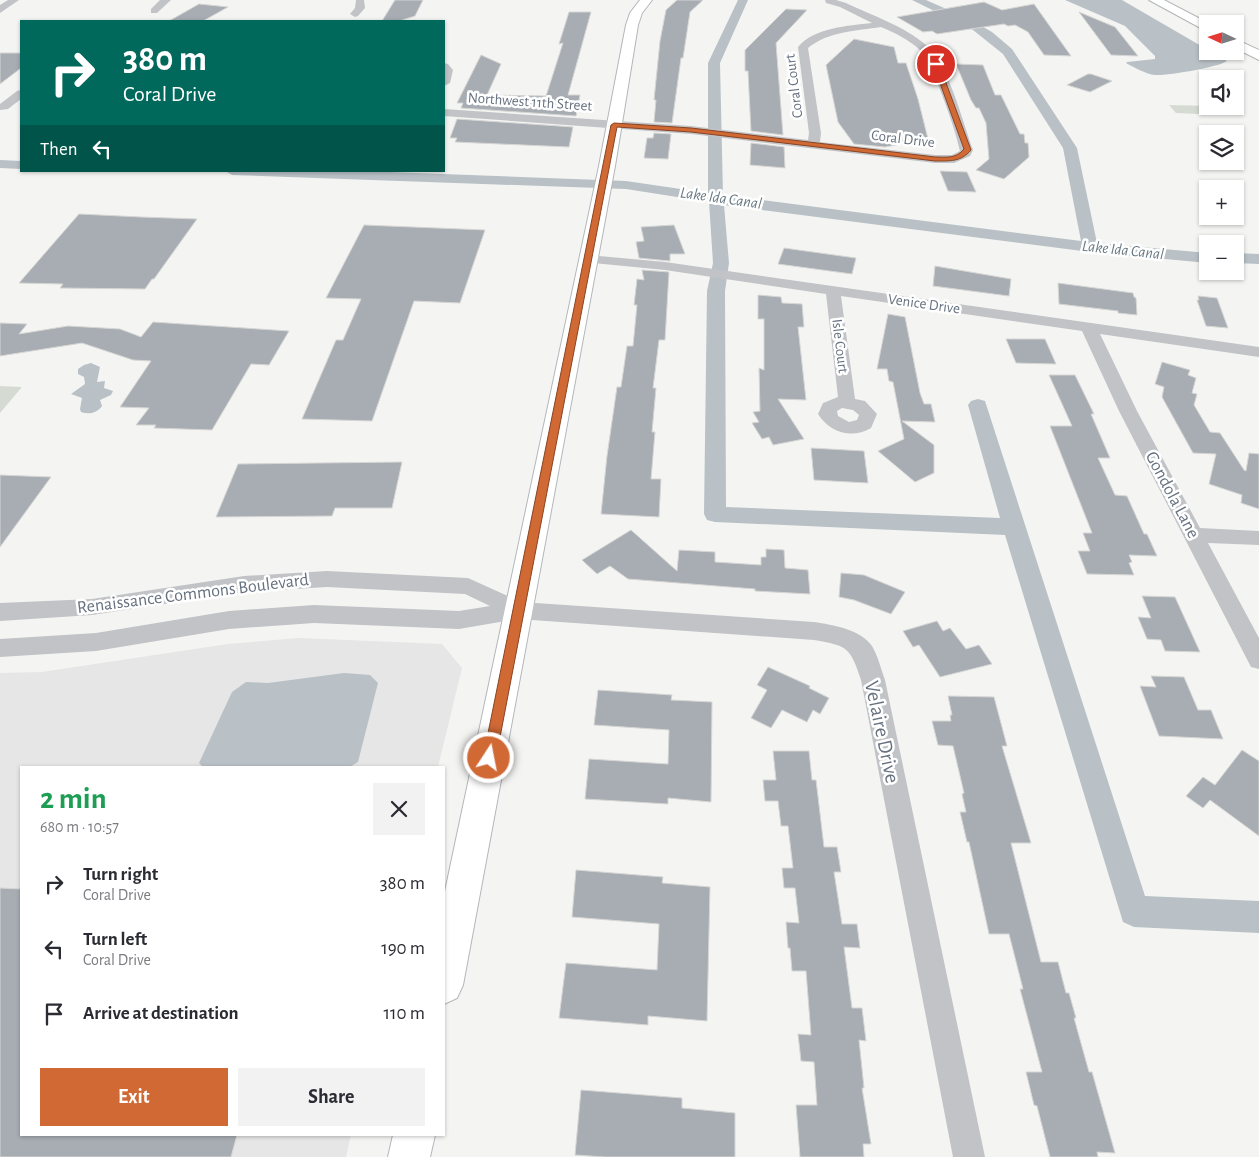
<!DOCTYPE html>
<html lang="en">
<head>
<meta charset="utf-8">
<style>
  body { margin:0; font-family:"Alegreya Sans",sans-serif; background:#f2f2f3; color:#2b2b33; height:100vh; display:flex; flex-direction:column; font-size:19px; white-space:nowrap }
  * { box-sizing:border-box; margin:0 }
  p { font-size:16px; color:#7c7c81 }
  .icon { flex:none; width:28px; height:28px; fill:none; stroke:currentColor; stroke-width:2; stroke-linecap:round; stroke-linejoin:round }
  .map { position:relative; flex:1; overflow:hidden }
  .sheet { position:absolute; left:20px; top:766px; width:425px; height:370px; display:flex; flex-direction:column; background:#fff; border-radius:0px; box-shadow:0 1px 4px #0004 }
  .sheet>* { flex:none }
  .top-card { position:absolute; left:20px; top:20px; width:425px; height:152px; border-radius:0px; box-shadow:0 1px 4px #0004; background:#00695c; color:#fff; overflow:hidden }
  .needle { width:32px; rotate:274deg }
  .buttons { position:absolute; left:1199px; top:15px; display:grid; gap:10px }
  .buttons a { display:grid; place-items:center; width:45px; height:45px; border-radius:0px; background:#fff; box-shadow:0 1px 4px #0004; font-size:25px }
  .pin { position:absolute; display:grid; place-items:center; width:42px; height:42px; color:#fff; margin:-21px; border:2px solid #fff; border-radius:50%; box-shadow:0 1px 5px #0007 }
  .me { position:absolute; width:55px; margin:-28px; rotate:11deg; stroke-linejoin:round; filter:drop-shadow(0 0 4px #0008) }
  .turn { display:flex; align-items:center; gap:18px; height:105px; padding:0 20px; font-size:22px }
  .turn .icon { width:65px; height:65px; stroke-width:2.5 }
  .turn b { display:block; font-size:35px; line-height:42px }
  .then { display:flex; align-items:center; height:48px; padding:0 20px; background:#0003; gap:10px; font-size:19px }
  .round { display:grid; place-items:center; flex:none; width:52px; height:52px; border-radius:0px; background:#f2f2f3 }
  .head { display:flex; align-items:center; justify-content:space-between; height:85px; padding:0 20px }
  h1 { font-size:30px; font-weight:700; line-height:38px; color:#1e9e55 }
  .primary-button { display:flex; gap:10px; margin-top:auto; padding:10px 20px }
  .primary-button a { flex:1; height:58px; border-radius:0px; background:#d16935; color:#fff; font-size:20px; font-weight:700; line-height:58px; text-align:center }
  .primary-button a+a { background:#f2f2f3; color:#2b2b33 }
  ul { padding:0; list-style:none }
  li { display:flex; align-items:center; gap:15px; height:65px; padding:0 20px }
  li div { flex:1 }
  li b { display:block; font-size:19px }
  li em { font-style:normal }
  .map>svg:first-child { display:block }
  .built { fill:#e5e6e5 }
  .green { fill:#d5dbd3 }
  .water { fill:#b9c1c6 }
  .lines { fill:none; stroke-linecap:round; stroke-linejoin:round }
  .canal { fill:#b9c1c6; fill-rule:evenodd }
  .building { fill:#a7adb3; stroke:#d6d6d4 }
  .secondary-casing { stroke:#b3b7bb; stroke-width:2 }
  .primary-casing { stroke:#b2b5b9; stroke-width:2 }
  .street { fill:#c1c3c7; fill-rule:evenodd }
  .secondary { fill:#fff; fill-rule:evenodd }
  .primary { fill:#fff; fill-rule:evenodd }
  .route { fill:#d16935; stroke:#842 }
  .labels { text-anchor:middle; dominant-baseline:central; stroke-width:5; stroke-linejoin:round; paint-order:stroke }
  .far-street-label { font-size:15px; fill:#677280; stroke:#fff }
  .far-water-label { font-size:16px; font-style:italic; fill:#687983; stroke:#fff }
  .street-label { font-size:18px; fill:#677280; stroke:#fff }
  .near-street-label { font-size:21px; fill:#677280; stroke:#fff }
</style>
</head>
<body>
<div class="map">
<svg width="1259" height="1157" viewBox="0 0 1259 1157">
  <rect width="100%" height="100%" fill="#f4f5f2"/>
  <path class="built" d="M299 638 442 644 462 668 438 767 21 768V1135H351L346 1157H0V673L42 672 228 644Z"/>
  <g class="green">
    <path d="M1169 105 1213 106 1220 115 1176 113Z"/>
    <path d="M0 386 22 387 0 413Z"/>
  </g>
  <g class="water">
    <path d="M1065 0H1122L1227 61C1220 67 1166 76 1155 75 1146 74 1135 68 1126 63L1127 62 1155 59V56L1125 26Z"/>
    <path d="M91 363 100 367 97 382 105 381 104 388 113 391 111 395 100 400 102 406C97 413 89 415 81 412L80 409 82 398 71 394 85 384 84 377 78 374V369L84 365Z"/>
    <path d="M344 673 370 675 378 683 358 762 350 767 204 768 199 763 232 692 246 682 268 683Z"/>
  </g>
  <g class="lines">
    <g class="canal">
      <path d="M738 0H748L720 63 723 195 1081 241 1063 148 1003 54 973 30 912 0H926L969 19 992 32 1012 49 1077 148 1097 243 1208 253V263L1090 252 724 205 729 263 725 291 726 507 1000 518 968 405 971 401 978 399 985 401 1145 896 1259 901V933L1134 927 1123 922 1005 535 715 522 707 520 704 514 707 291 713 263 709 202 626 189 232 175 225 171H363L626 181 708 193V63Z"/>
      <path d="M0 160 21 161V169L0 168Z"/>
      <path d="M1235 253 1259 254V264L1235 263Z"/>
    </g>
  </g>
  <g class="building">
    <path d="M395 0H423L415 16 399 21H382Z"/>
    <path d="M677 0H703L690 12 683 58H681L672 123 654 122 656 100H654L660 41 666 10Z"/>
    <path d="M984 2 1002 10 1034 4 1071 56 1044 55 1028 32 1015 25 1008 26 1004 24 937 34 932 31 923 32 897 17Z"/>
    <path d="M199 4 228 7 203 21H169Z"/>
    <path d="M786 9 807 10 776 43 783 135 751 131 748 71H745V50Z"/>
    <path d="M569 12H591L568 95H580L576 116 461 108 463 103H457L481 55 501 64 487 95 546 96 563 43 559 44Z"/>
    <path d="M1079 12 1115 27 1138 56 1111 55Z"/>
    <path d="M854 39 894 47 898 63H906L918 99 928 139 885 147 854 144 838 122 826 65Z"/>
    <path d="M0 53H21V68L0 84Z"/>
    <path d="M956 64 983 65 995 95H1001L1020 134H1024L1025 143H1028L1029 157 1004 179 976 170 989 159 986 123 979 108H976L971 100Z"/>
    <path d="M1088 74H1091L1112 81 1090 92 1067 85Z"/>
    <path d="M457 119 573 127 569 147 455 142 457 138H450Z"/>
    <path d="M654 133 671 134 668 159 644 158 647 138H653Z"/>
    <path d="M751 143 784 147 785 168 750 165Z"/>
    <path d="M940 171 967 172 976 192 948 191Z"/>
    <path d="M79 214 141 217 197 219 154 279H152L145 289 60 288 63 284 19 283Z"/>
    <path d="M364 225 485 230 460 303 414 301 372 421 302 419 336 340H343L361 299 326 298Z"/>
    <path d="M674 225 685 254H670V261L639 258 636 242 644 241 641 227Z"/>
    <path d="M784 248 856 258 852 274 778 264Z"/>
    <path d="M935 266 1011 279 1009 296 933 286Z"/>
    <path d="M642 270 669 272 665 340H659L653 388H656L652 432H655L651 479H661L659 517 601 514 607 456 617 387H621L627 346H633L637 305H634L637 279 644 280Z"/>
    <path d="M1058 283 1133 293 1134 297 1136 298 1137 315 1118 313V311L1059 304Z"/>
    <path d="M758 295 781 297 782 303 802 304 804 327H798L806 400 778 399 804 439 773 445 769 437 762 439 752 423 759 422 753 412 760 411 759 368 764 370V319H758Z"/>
    <path d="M1198 296 1217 298 1228 328 1206 326 1197 300H1199Z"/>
    <path d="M888 314 905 317 920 393 924 404H931L935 422 902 421 934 445V473L915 482 878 451 904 439 893 382 889 381 887 369H877Z"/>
    <path d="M153 322 289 331 269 365 251 364 212 430 154 428 156 425H136L149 408 120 407 151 361 133 360 82 343 0 356V323L27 324 19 334 68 326 120 329 141 337Z"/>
    <path d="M1006 339H1045L1056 364 1016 363Z"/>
    <path d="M1162 362 1190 370 1188 375 1196 378 1192 393 1197 394 1194 405 1210 432 1220 433 1244 470 1246 471 1249 453 1259 454V509L1241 503 1242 495 1209 484 1216 454 1193 453 1162 397 1164 387 1155 384Z"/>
    <path d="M1049 375H1075L1094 414H1091L1110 458H1098L1115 495 1127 496 1144 534H1147L1157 556 1129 555 1132 562 1129 563 1134 575 1087 574 1078 551H1090L1083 533H1092L1050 426H1072Z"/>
    <path d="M811 448 864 451 868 483 814 480Z"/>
    <path d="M402 462 392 508H335L332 516 216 517 238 464Z"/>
    <path d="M0 475 51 477 0 547Z"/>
    <path d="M631 530 677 571 679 550 715 552V562L761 565V557H766V549L784 550 785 568 808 570 810 594 755 591V589L628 579 610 566 597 574 582 560Z"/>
    <path d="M841 573 864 575 905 592 891 614 854 600 839 597Z"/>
    <path d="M1142 596 1175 597 1200 652 1165 651 1161 640 1147 639 1138 617 1151 618Z"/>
    <path d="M937 621 943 631 950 628 966 649 979 645 992 664 940 677 919 645 913 647 903 631Z"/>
    <path d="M768 667 810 686 809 688 829 698 820 714 813 710 807 722 782 710 771 728 751 718 767 690 757 685Z"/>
    <path d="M1151 676 1184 677 1198 710H1211L1223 739 1159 736 1140 686 1156 687Z"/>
    <path d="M598 690 672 695 671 700 712 702 711 802 668 798V804L585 799 589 759 668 764 669 730 594 725Z"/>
    <path d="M948 696 994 697 1007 746H1002L1031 843H1011L1041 962H1058L1066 993H1069L1076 1018H1074L1089 1072H1092L1115 1153 1097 1152 1098 1157H1050L1037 1106 1034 1105 1026 1072H1042L1020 989H1023L1009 934H989L969 842H967L960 812H966L962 794 964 793 953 746 938 745 932 721H951L950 715H952Z"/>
    <path d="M1242 750 1259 761V836L1210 800 1203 808 1186 796 1203 777 1215 785Z"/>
    <path d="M773 751H809L812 780H816L824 847H837L841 872H834L842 924H857L860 948 844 947 852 1008H862L866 1041 859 1040 864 1088H862L871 1144H863L864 1157H800L796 1105H817L814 1062 801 1061 798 1034 811 1035 806 971H792L790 948H788L786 922 799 923 795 888H784L782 868H793L788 826H781L778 801H765L763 780H776Z"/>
    <path d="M576 870 663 877 662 883 710 887 707 1021 648 1016V1025L559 1018 566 963 657 970 659 924 572 917Z"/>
    <path d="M0 888 21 889V1135H237L231 1157H0Z"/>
    <path d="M581 1090 682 1098V1108L735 1113V1157H605L575 1155Z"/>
  </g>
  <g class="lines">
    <defs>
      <g id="secondary">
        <path d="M640 0H652L642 13 638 25 615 166 463 985 457 998 444 1004V896L599 166 626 25 630 13Z"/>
        <path d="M393 1135H435L430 1157H388Z"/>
      </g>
      <g id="primary">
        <path d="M1149 0H1164L1210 24H1208V32Z"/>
        <path d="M1235 39 1259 50V60L1235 48Z"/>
      </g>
    </defs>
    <use href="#secondary" class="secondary-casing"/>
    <use href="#primary" class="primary-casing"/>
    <g class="street">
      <path d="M8 0H19L0 13V5Z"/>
      <path d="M160 0H171L157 13H151V9Z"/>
      <path d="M356 0H364L365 8 358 16 355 17 350 14 355 8Z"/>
      <path d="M825 0H836L846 3C873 16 905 26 927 46 948 63 963 123 973 150L970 156 954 163H935L691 134 444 116V109L691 126 808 140 809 133 798 47C815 27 848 26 872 23L840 7 826 3ZM881 27C895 33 910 40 921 51 932 62 957 133 960 151L952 155H935L820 142 821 133 808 48C829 31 856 31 881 27Z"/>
      <path d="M444 63 448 64 453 70 450 83 444 86Z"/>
      <path d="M21 90V99L8 109 0 110V104L17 91Z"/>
      <path d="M588 255 665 262 1259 347V357L1100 334 1137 411 1200 528 1259 531V545L1208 543 1259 638V669L1251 667 1119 411 1082 331 841 296 855 399 865 401 877 414 871 428C852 439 830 433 818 414L823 403 838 397 826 294 665 270 583 262 581 259 583 256ZM842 408 853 410 859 415 857 420 849 422 838 416 837 411Z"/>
      <path d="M327 571 468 578 521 602 814 622C833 625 860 629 872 646 878 656 881 669 885 680L985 1157H953L861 680C850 647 848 646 814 640L518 619 459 629 314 623 229 629 96 651 0 657V639L96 633 229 611 314 605 459 611 490 606 465 594 327 587 244 592 92 615 0 621V603L92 599 244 576Z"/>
    </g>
    <use href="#secondary" class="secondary"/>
    <use href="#primary" class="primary"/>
  </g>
  <path class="route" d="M936 62 939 64 971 150C961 162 950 161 935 161L691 132 617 127 496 758 494 762 489 763 485 762 483 758 611 125 614 123 691 128 935 157C946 157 956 159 964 149L933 64Z"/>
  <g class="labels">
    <g class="far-street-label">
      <text transform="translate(794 86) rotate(-97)">Coral Court</text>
      <text transform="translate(530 102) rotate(4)">Northwest 11th Street</text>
      <text transform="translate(903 139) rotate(7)">Coral Drive</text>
      <text transform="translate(924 304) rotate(8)">Venice Drive</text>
      <text transform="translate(840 346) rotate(83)">Isle Court</text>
    </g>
    <g class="far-water-label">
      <text transform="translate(721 198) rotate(8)">Lake Ida Canal</text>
      <text transform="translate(1123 250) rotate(6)">Lake Ida Canal</text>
    </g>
    <g class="street-label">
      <text transform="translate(1172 495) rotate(62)">Gondola Lane</text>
      <text transform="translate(193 594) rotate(-7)">Renaissance Commons Boulevard</text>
    </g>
    <g class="near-street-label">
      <text transform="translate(882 732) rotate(78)">Velaire Drive</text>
    </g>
  </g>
</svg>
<div class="buttons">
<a><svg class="needle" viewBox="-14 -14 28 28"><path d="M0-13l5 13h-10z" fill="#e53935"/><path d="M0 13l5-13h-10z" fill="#7c7c81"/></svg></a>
<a><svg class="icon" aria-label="sound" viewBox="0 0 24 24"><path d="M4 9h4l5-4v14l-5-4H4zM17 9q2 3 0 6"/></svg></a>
<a><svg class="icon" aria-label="layers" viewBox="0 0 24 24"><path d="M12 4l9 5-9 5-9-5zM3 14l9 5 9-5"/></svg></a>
<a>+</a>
<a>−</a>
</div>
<div class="pin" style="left:936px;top:64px;background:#d93025"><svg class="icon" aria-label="arrive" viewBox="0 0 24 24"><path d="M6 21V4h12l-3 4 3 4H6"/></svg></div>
<svg class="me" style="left:489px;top:758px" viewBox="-20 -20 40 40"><circle r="17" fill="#d16935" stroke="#fff" stroke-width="3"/><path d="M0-11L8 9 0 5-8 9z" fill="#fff"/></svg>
<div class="top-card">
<div class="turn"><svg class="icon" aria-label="right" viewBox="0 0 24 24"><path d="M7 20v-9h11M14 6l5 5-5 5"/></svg><div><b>380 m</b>Coral Drive</div></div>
<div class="then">Then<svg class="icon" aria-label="left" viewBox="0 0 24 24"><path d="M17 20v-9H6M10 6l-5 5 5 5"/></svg></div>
</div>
<section class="sheet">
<div class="head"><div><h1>2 min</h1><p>680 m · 10:57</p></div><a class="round"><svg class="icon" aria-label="close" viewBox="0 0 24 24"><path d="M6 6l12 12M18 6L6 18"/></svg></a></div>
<ul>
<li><svg class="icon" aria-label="right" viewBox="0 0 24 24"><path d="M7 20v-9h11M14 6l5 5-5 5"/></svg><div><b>Turn right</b><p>Coral Drive</p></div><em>380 m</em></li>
<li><svg class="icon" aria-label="left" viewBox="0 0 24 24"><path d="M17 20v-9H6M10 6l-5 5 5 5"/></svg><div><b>Turn left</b><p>Coral Drive</p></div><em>190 m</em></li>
<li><svg class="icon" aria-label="arrive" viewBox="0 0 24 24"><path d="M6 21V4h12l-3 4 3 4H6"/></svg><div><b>Arrive at destination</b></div><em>110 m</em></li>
</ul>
<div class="primary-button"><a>Exit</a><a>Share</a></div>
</section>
</div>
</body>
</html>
